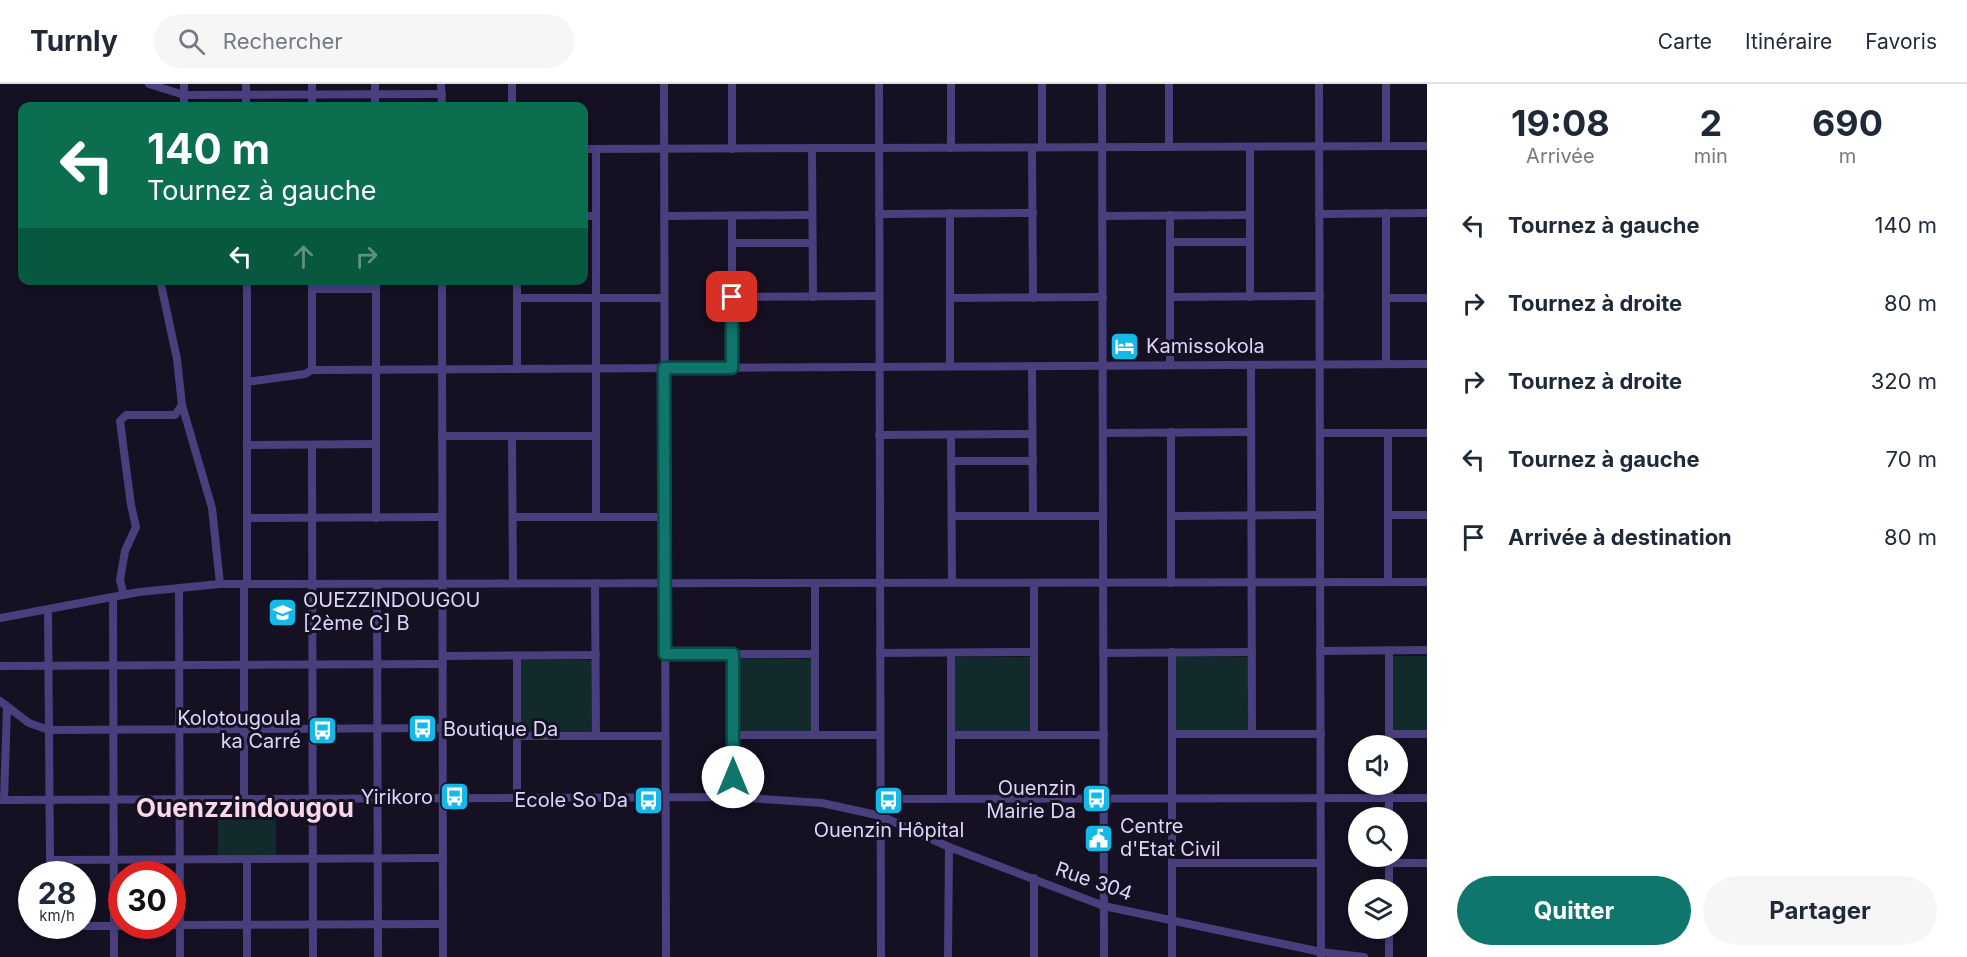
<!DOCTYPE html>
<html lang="fr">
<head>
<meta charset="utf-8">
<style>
  body { margin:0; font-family:Inter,sans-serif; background:#f6f6f7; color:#1f2937; height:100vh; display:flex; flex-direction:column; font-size:22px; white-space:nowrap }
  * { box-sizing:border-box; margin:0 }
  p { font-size:20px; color:#747a83 }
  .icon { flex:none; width:33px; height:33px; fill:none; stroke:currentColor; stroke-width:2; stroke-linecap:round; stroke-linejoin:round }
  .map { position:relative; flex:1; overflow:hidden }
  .panel { display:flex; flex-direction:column; background:#fff; width:540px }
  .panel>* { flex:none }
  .banner { position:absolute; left:18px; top:18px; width:570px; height:183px; border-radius:12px; box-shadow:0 3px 9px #0003; background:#0b6e4f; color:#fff; overflow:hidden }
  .buttons { position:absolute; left:1348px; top:651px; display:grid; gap:12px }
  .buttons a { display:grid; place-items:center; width:60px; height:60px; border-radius:50%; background:#fff; box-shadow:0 3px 9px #0003; font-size:30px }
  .speed { position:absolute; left:18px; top:777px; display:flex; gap:12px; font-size:30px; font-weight:700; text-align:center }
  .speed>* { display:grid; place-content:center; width:78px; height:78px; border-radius:50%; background:#fff; box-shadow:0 3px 9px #0003; line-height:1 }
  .speed small { font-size:15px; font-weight:400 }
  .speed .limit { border:9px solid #d22; background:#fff; color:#111 }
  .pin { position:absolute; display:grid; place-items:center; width:51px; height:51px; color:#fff; margin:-26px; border-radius:12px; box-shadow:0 3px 9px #0006 }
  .me { position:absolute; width:66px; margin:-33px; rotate:0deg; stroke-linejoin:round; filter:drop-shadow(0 0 4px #0008) }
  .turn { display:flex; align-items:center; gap:21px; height:126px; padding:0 30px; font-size:27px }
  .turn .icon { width:78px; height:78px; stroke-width:2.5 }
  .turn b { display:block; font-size:42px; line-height:51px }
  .lanes { display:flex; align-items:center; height:57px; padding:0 30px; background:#0003; justify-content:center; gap:30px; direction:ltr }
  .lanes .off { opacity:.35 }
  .eta { display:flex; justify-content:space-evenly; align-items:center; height:102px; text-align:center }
  .eta b { font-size:36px; font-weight:700; line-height:42px }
  .action { display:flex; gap:12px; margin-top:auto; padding:12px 30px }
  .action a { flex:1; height:69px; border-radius:36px; background:#0f766e; color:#fff; font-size:24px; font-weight:700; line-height:69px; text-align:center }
  .action a+a { background:#f6f6f7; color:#1f2937 }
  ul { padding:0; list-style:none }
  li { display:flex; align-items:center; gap:18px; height:78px; padding:0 30px }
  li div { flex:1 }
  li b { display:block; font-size:22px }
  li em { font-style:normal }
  header { display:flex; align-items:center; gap:36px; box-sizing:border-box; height:84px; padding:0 30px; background:#fff; border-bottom:2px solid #e0e1e3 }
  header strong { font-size:28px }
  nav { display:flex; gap:33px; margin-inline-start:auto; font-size:21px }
  .search { width:420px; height:54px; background:#f6f6f7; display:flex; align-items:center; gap:15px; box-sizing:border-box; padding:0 21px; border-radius:33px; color:#747a83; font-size:22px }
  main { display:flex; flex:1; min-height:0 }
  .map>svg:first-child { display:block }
  .green { fill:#132a2c }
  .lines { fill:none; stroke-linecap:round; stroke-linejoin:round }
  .minor { stroke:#493f7d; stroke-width:8 }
  .route-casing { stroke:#0a4d48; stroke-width:15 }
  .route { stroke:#0f766e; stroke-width:10 }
  .labels { text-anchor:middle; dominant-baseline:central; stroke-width:6; stroke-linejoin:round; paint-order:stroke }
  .poi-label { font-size:20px; fill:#ded5fb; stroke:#151022; text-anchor:start }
  .street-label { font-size:20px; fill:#ded5fb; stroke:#151022 }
  .district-label { font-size:26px; font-weight:bold; fill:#fcd7ea; stroke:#151022 }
</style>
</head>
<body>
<header>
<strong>Turnly</strong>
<div class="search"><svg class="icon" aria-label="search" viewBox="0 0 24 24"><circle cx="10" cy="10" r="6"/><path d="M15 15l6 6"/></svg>Rechercher</div>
<nav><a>Carte</a><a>Itinéraire</a><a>Favoris</a></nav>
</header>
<main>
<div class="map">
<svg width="1427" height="873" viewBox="0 0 1427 873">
  <rect width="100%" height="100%" fill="#151022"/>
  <g class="green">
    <path d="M1174 572 1250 573 1249 647H1173Z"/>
    <rect x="1391" y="572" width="36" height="74"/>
    <path d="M955 573H1031L1030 647H954Z"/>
    <path d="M736 574 812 575V649H735Z"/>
    <path d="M518 575 594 576V650H517Z"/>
    <path d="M218 717H276V773L218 774Z"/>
  </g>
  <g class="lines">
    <g class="minor">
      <path d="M149 0 184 11 442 10"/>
      <path d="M184 0V22"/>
      <path d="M246 0V22"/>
      <path d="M312 0V22"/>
      <path d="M375 0V22"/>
      <path d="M441 0 442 22"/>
      <path d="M512 0V22"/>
      <path d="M664 0 666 873"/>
      <path d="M732 0V65"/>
      <path d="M879 0 881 873"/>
      <path d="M951 0V64"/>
      <path d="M1042 0V63"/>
      <path d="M1102 0 1104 873"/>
      <path d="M1169 0V63"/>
      <path d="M1319 0 1321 873"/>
      <path d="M1386 0V62"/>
      <path d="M1250 63V213"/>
      <path d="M812 64 813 213"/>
      <path d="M1032 64 1033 214"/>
      <path d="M584 65 1427 62"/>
      <path d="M596 65V433"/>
      <path d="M950 129V282"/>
      <path d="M1386 129V280"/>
      <path d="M879 130 1033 129"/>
      <path d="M1319 130 1427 129"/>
      <path d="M1170 131V281"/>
      <path d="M584 132H596"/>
      <path d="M664 132 812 131"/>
      <path d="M732 132V283"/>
      <path d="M1102 132 1250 131"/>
      <path d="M1170 158H1250"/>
      <path d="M732 159H812"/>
      <path d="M160 196 177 275 182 321 212 424 220 500"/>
      <path d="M247 196V500"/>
      <path d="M312 196V286"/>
      <path d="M376 196V434"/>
      <path d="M442 196 443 873"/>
      <path d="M517 196V285"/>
      <path d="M312 205H376"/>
      <path d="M732 213 879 212"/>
      <path d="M1170 213 1320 212"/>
      <path d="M517 214H664"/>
      <path d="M950 214 1103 213"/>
      <path d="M1386 214H1427"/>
      <path d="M1251 281 1252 650"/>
      <path d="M1032 282 1033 432"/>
      <path d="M247 298 305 290 312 286 1427 280"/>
      <path d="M1171 348V499"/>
      <path d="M1103 349 1251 348"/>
      <path d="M1320 349H1427"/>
      <path d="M1388 349V498"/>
      <path d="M879 351 1032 350"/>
      <path d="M951 351 952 499"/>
      <path d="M442 352H596"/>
      <path d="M512 352 513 499"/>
      <path d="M247 361 376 360"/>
      <path d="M312 361 313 873"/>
      <path d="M951 377H1033"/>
      <path d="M1388 431H1427"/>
      <path d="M952 432H1103"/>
      <path d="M1171 432 1320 431"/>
      <path d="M513 433H665"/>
      <path d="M247 434 442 433"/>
      <path d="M595 499 596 652"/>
      <path d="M815 499V651"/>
      <path d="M1034 499V651"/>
      <path d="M244 500V715"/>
      <path d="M377 500 378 873"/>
      <path d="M179 504 180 873"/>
      <path d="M124 511 120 496 125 467 136 443 131 421 120 337 126 331H175L182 321"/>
      <path d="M113 513 114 873"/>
      <path d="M48 526 50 776 443 774"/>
      <path d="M0 534 139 508 220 500 1427 498"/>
      <path d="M1389 566V662"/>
      <path d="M1320 567 1427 566"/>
      <path d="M1172 568V873"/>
      <path d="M880 569 1034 568"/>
      <path d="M951 569V714"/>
      <path d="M1103 569 1252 568"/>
      <path d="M665 570H815"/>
      <path d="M733 570V713"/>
      <path d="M443 572 596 571"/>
      <path d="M517 572V714"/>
      <path d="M0 582 443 580"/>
      <path d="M0 617 29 639 49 646 443 644"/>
      <path d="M1172 650H1321"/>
      <path d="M1389 650H1427"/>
      <path d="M733 651H880"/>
      <path d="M951 651H1104"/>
      <path d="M517 652H665"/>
      <path d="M1389 700V734"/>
      <path d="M880 715 1427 714"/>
      <path d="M0 716 733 713 822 719 881 732 949 763 1104 822 1321 868 1364 873"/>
      <path d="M4 716 7 623"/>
      <path d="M1389 772V806"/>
      <path d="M247 775V873"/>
      <path d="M1172 779H1321"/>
      <path d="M1389 779H1427"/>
      <path d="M1034 794V873"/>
      <path d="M172 841 443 840"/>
      <path d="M59 842H160"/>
      <path d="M1389 844V873"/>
      <path d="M948 873 949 763"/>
    </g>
  </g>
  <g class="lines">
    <defs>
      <path id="route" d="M732 213V284H664L665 570H733V693"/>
    </defs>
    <use href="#route" class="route-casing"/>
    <use href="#route" class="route"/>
  </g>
  <defs>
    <symbol id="hotel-square" viewBox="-11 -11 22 22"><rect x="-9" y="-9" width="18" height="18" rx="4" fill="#14b9e9" stroke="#151022"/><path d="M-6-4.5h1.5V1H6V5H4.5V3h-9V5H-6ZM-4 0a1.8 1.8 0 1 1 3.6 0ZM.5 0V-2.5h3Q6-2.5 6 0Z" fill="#fff"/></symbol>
    <symbol id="school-square" viewBox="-11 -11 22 22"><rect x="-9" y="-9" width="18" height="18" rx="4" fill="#14b9e9" stroke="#151022"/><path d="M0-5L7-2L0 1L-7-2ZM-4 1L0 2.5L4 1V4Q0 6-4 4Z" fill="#fff"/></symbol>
    <symbol id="bus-square" viewBox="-11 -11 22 22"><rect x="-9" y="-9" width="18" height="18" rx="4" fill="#14b9e9" stroke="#151022"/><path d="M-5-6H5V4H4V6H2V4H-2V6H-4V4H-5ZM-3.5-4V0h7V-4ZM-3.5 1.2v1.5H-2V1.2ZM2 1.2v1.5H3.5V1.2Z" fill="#fff"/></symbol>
    <symbol id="civic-square" viewBox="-11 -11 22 22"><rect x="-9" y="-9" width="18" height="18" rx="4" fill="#14b9e9" stroke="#151022"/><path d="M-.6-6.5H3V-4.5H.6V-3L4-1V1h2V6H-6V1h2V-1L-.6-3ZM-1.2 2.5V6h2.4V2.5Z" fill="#fff"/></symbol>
  </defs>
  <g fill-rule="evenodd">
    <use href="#hotel-square" x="1108" y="246" width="33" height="33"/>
    <use href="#school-square" x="266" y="512" width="33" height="33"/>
    <use href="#bus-square" x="406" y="628" width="33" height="33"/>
    <use href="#bus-square" x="306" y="630" width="33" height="33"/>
    <use href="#bus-square" x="438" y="696" width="33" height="33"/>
    <use href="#bus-square" x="1080" y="698" width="33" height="33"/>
    <use href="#bus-square" x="632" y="700" width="33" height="33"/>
    <use href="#bus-square" x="872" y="700" width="33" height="33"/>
    <use href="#civic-square" x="1082" y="738" width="33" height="33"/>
  </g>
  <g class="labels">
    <g class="poi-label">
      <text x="1146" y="262">Kamissokola</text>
      <text x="303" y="516">OUEZZINDOUGOU<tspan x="303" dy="23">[2ème C] B</tspan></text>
      <text x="301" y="634" text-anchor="end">Kolotougoula<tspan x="301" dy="23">ka Carré</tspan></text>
      <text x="443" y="645">Boutique Da</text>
      <text x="1076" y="704" text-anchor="end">Ouenzin<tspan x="1076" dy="23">Mairie Da</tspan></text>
      <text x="433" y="713" text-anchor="end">Yirikoro</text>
      <text x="628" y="716" text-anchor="end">Ecole So Da</text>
      <text x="1120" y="742">Centre<tspan x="1120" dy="23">d'Etat Civil</tspan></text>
      <text x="889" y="746" text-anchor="middle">Ouenzin Hôpital</text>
    </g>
    <g class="street-label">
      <text transform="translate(1094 797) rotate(19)">Rue 304</text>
    </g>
    <g class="district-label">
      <text x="245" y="723">Ouenzzindougou</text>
    </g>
  </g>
</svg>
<div class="buttons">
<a><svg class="icon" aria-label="sound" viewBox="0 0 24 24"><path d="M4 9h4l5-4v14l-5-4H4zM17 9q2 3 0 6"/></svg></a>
<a><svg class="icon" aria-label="search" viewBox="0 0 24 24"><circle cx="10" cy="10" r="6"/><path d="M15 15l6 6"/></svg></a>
<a><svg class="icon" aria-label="layers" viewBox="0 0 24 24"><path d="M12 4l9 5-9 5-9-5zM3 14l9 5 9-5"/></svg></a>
</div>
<div class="speed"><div>28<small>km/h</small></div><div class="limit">30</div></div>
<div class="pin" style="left:732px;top:213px;background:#d93025"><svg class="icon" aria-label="arrive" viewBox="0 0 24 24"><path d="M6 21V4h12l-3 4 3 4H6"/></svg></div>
<svg class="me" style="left:733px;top:693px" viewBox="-20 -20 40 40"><circle r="19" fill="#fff"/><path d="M0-13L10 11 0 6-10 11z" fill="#0f766e"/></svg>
<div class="banner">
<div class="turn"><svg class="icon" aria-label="left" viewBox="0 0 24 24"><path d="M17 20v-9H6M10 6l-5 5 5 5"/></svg><div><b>140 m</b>Tournez à gauche</div></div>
<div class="lanes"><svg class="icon" aria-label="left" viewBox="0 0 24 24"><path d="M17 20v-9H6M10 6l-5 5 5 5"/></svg><svg class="icon off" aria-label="ahead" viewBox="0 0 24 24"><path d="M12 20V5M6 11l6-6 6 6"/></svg><svg class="icon off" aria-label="right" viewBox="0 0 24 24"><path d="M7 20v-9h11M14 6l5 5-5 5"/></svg></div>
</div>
</div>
<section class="panel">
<div class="eta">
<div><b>19:08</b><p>Arrivée</p></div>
<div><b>2</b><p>min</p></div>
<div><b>690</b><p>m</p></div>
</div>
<ul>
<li><svg class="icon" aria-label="left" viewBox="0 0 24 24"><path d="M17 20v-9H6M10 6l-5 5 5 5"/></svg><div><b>Tournez à gauche</b></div><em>140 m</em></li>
<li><svg class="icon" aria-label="right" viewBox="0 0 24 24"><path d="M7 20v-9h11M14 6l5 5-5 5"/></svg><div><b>Tournez à droite</b></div><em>80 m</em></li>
<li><svg class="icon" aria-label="right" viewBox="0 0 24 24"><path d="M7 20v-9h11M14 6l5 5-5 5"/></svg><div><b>Tournez à droite</b></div><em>320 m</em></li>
<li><svg class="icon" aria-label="left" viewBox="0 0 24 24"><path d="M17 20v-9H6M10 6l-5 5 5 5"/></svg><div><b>Tournez à gauche</b></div><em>70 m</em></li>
<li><svg class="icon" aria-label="arrive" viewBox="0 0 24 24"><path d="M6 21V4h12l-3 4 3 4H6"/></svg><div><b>Arrivée à destination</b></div><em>80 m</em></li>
</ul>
<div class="action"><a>Quitter</a><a>Partager</a></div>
</section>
</main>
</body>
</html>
